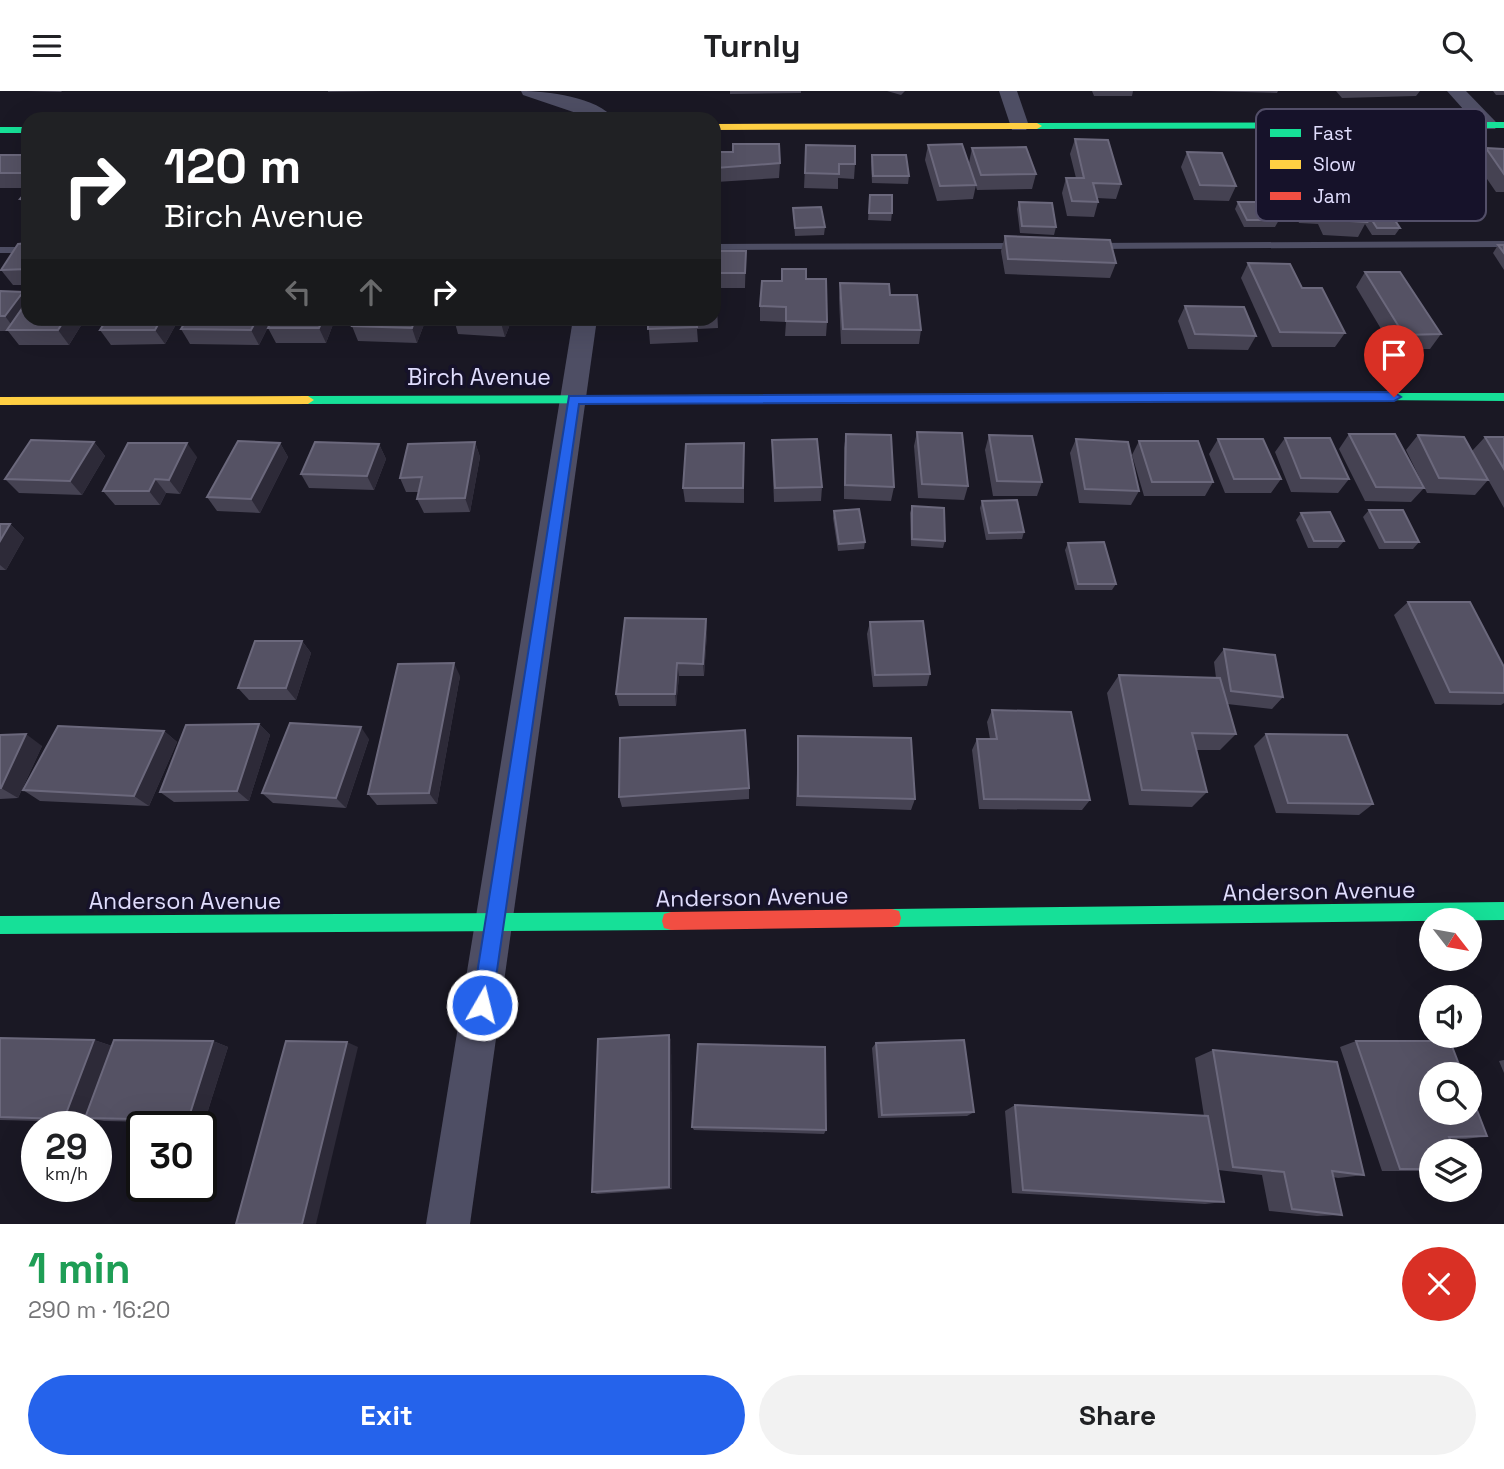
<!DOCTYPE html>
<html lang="en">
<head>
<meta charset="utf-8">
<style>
  body { margin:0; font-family:"Space Grotesk",sans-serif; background:#f2f2f2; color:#202124; height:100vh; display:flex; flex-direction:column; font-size:26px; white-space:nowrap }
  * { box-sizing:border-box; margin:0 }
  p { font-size:23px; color:#757577 }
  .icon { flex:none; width:38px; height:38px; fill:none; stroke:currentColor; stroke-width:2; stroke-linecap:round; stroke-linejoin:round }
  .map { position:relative; height:1133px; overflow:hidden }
  .panel { display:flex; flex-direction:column; background:#fff; flex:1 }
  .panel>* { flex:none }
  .banner { position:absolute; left:21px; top:21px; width:700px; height:214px; border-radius:21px; box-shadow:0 7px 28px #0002; background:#202124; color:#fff; overflow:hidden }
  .needle { width:46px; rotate:121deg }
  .fabs { position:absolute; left:1419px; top:817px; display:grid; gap:14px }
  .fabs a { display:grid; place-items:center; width:63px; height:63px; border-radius:50%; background:#fff; box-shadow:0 7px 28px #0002; font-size:35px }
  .speed { position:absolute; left:21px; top:1020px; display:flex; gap:14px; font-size:35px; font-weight:700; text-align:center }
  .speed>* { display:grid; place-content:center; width:91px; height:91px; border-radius:50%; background:#fff; box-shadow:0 7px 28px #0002; line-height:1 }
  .speed small { font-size:18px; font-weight:400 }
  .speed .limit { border:4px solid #111; border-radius:10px; background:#fff; color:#111 }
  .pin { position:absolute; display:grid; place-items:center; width:60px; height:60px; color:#fff; margin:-72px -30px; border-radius:50% 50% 50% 0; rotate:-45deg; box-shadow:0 0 7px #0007 }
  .pin .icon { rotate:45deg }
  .me { position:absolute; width:77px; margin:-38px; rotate:8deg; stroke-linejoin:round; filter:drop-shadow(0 0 5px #0008) }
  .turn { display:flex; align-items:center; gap:24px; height:147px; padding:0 28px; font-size:32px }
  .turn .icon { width:91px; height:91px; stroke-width:2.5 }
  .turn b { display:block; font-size:49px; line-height:60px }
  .lanes { display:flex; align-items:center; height:66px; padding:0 28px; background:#0003; justify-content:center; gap:35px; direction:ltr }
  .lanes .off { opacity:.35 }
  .round { display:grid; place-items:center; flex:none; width:74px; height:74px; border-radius:37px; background:#f2f2f2 }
  .head { display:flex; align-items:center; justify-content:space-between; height:119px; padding:0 28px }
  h1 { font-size:42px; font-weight:600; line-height:52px; color:#1e9e55 }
  .primary-button { display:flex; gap:14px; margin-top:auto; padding:14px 28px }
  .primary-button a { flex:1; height:80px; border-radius:42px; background:#2563eb; color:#fff; font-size:28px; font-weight:600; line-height:80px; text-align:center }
  .primary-button a+a { background:#f2f2f2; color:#202124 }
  header { display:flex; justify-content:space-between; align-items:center; height:91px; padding:0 28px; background:#fff; font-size:32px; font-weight:600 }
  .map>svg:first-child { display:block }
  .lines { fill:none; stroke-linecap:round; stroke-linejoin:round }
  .lane { fill:#4e4e64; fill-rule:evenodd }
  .street { fill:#4e4e64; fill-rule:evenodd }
  .fast { fill:#16e098; fill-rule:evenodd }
  .slow { fill:#ffcf43; fill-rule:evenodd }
  .jam { fill:#f24e42; fill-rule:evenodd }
  .wall { fill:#454252 }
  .shaded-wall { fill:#2d2a38 }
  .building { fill:#555264; stroke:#6b687c; stroke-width:2 }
  .route { fill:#2563eb; stroke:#184099; stroke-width:2 }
  .labels { text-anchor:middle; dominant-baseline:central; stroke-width:7; stroke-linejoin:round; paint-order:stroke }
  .street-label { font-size:23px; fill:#e0ddfd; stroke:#16122a }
  .key { fill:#16122a; stroke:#534f69; stroke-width:2 }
  .key-label { font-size:19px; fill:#e0ddfd }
</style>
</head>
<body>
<header><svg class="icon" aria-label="menu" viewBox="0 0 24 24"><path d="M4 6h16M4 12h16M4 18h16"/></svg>Turnly<svg class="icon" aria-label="search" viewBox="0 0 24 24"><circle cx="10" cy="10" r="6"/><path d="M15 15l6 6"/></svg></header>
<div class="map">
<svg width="1504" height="1133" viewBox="0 0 1504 1133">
  <rect width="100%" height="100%" fill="#1a1824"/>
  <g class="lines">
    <g class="lane">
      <path d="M1504 150V156L1091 158 1085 155 1091 152Z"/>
      <path d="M714 153 1023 152 1029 155 1023 158 714 159Z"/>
      <rect x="0" y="156" width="28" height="6"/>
    </g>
    <g class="street">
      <path d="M521 0C546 0 598 6 614 28H594L523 4Z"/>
      <path d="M999 0H1017L1029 35 1026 39H1012Z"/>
      <path d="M1447 0H1466L1495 30 1498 34 1495 38H1481Z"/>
      <path d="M573 228H597L470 1133H426Z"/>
    </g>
    <g class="fast">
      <path d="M1504 31V37L1037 38 1032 35 1037 32Z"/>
      <rect x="0" y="36" width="28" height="6"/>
      <path d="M1376 302H1504V310L1371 309 1370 306Z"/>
      <path d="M1074 303 1080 307 1074 311 308 313 302 309 308 305Z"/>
      <path d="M1504 811V829L892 836 885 834 883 827 885 820 892 818Z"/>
      <path d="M671 821 678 823 680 830 678 837 671 839 0 843V825Z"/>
    </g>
    <g class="slow">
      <path d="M714 33 1037 32 1042 35 1037 38 714 39Z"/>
      <path d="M308 305 314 309 308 313 0 314V306Z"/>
    </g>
    <g class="jam">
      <path d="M1376 302 1382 306 1376 310 1074 311 1068 307 1074 303Z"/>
      <path d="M892 818 899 820 901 827 899 834 892 836 671 839 664 837 662 830 664 823 671 821Z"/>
    </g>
  </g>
  <g class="wall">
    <path d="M27 0H62L61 1Z"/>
    <path d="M328 0H385L328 1Z"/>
    <path d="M730 0H801V2L730 3Z"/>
    <path d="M887 0H905L901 4Z"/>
    <path d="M1092 0H1133L1132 5H1094Z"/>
    <path d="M1208 0H1278L1277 2Z"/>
    <path d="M1336 0H1420L1416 5 1342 7Z"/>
    <path d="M1493 0H1504V4H1496Z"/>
    <path d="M1075 48 1121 93 1116 108 1097 107 1098 111 1094 126 1067 125 1062 102 1066 87H1076L1070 63Z"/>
    <path d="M806 54 855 73 854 88 838 87V98L804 97Z"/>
    <path d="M928 54 976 94 973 108 937 110 925 69Z"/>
    <path d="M972 57 1036 83 1032 98 977 99 969 72Z"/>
    <path d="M1348 57 1409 97 1400 112H1367L1340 72Z"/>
    <path d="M1486 57 1504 58V101H1496L1476 72Z"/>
    <path d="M1187 61 1236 95 1229 110 1194 109 1181 76Z"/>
    <rect x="0" y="64" width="28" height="33"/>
    <path d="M872 64 909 85 908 93 872 92 871 71Z"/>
    <path d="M780 72 779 87 716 91V77Z"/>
    <path d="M28 99V120L20 108Z"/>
    <path d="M1300 101 1365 128 1368 123 1400 137 1395 144H1372L1365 133 1358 146 1323 144 1318 133 1299 132 1292 116Z"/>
    <path d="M870 104 892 122 891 130 868 129Z"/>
    <path d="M1019 111 1056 136 1054 144 1020 142 1017 118Z"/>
    <path d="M1238 111 1279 129 1275 136H1244L1235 118Z"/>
    <path d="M793 117 825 136 824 144 795 145Z"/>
    <path d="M1005 145 1116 172 1110 187 1005 183 1001 160Z"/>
    <path d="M714 147H716L717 160H746L745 197H716L718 237 697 238 698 251 650 253 648 228H714Z"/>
    <path d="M28 152V194H13L1 179Z"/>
    <path d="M1498 154H1504V179L1493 162Z"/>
    <path d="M1248 172 1302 197 1345 242 1335 256H1272L1241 187Z"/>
    <path d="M1365 181 1441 243 1430 258H1393L1356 196Z"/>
    <path d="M806 188 827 231 826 245H785L786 231 760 230V215L782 190Z"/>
    <path d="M840 192 890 204 921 239 919 253H841L839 207Z"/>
    <path d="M0 200 23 201 28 207V228H85L69 254H19L8 240H0Z"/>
    <path d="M1185 215 1256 245 1248 259 1188 258 1178 230Z"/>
    <path d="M107 228H179L165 253 111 254 100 239Z"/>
    <path d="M272 228H335L326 252H276L268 237Z"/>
    <path d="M272 228 259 254 190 253 181 238Z"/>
    <path d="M426 228 417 252 358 250 352 235Z"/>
    <path d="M454 228H512L505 246 458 243Z"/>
    <path d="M917 341 968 395 964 409 918 407 914 355Z"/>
    <path d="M846 343 894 396 891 410 844 408V357Z"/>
    <path d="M1349 343 1424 397 1411 411 1365 410 1339 358Z"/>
    <path d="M989 344 1042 391 1037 405H993L985 359Z"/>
    <path d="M1418 344 1472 360 1485 346H1504V417L1476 367 1488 389 1475 404 1427 402 1406 359Z"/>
    <path d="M1285 347 1349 388 1338 402 1291 401 1275 361Z"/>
    <path d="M1076 348 1139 400 1131 414 1079 412 1070 362Z"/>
    <path d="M1218 348 1281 388 1271 402H1225L1209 363Z"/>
    <path d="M772 349 822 396 821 410 774 411 772 364Z"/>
    <path d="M1139 350 1213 391 1205 405H1144L1132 364Z"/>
    <path d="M94 351 105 365 82 404 19 402 5 388Z"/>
    <path d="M475 351 480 366 470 421 424 422 417 408 419 401H406L400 387Z"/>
    <path d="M280 352 288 366 260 422 217 420 207 406Z"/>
    <path d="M744 352V412L685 411 683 397Z"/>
    <path d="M379 353 386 368 374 399 309 397 301 383Z"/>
    <path d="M197 366 180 403 166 402 160 414H115L103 400Z"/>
    <path d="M982 410 1024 441 1022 448 986 449 980 417Z"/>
    <path d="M912 415 945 450 943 457 911 455 910 422Z"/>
    <path d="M1369 419 1419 451 1413 458H1379L1363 426Z"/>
    <path d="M834 420 865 451 864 458 838 460 833 427Z"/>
    <path d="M1301 422 1344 450 1338 457H1308L1296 429Z"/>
    <path d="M0 433H10L24 447 6 479H0Z"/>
    <path d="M1068 452 1116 493 1112 499H1075L1065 459Z"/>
    <path d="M1408 511 1504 576V612L1501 614 1435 613 1394 524Z"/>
    <path d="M706 528 707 541 704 585H679L676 615H619L616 603Z"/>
    <path d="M870 531 930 583 927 595 873 596 867 543Z"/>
    <path d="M302 550 311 562 296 609H249L238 597Z"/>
    <path d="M1224 558 1283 606 1272 618 1227 613 1236 643 1220 659H1196L1207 701 1192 716 1129 714 1107 602 1119 584 1216 587 1214 571Z"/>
    <path d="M460 585 437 713 377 714 368 703Z"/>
    <path d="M992 619 1090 709 1082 719 979 718 972 659 977 648H990L987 631Z"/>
    <path d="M259 633 270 644 249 710 174 711 160 701Z"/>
    <path d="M164 640 177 651 149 715 40 710 23 699Z"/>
    <path d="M1266 643 1373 713 1359 724 1276 722 1254 655Z"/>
    <path d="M0 644 42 655 18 707 0 708Z"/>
    <path d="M798 645 915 708 911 719 796 715Z"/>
    <path d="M369 648 346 717 273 712 262 702Z"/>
    <path d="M749 697V708L622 716 619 706Z"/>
    <path d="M669 944 671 950 672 1098 597 1103 592 1101Z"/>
    <path d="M0 947 94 949 112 955 83 1031 0 1029Z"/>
    <path d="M213 950 228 956 204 1032 104 1030 85 1027Z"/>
    <path d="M1356 950 1487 1045 1466 1048H1450L1432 1060V1080H1382L1340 956Z"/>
    <path d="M876 952 974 1021 967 1025 878 1027 872 957Z"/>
    <path d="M1213 959 1364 1084 1338 1087 1333 1086 1342 1124 1317 1125 1269 1120 1262 1084 1218 1079 1224 1111 1205 1113 1012 1102 1005 1020 1015 1014 1204 1025 1195 967Z"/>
    <path d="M1504 969V982L1499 970Z"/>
    <path d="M692 1036 826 1039 824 1043 694 1039Z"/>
  </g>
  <g class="shaded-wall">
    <path d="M23 201 28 207V224L16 240 5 225Z"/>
    <path d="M65 228H85L69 254 58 239Z"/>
    <path d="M161 228H179L165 253 155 239Z"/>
    <path d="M257 228H272L259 254 251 239Z"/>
    <path d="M323 228H335L326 252 319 237Z"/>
    <path d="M415 228H426L417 252 412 237Z"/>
    <path d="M502 228H512L505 246 501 232Z"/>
    <path d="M94 351 105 365 82 404 70 390Z"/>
    <path d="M475 351 480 366 470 421 465 407Z"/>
    <path d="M187 352 197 366 180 403 169 389Z"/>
    <path d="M280 352 288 366 260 422 251 408Z"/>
    <path d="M379 353 386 368 374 399 367 385Z"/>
    <path d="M155 388 166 402 160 414 149 400Z"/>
    <path d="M10 433 24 447 6 479 0 474V450Z"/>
    <path d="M706 528 707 541 704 585 703 573Z"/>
    <path d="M302 550 311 562 296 609 286 597Z"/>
    <path d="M454 572 460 585 437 713 429 702Z"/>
    <path d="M677 572 679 585 676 615 675 603Z"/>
    <path d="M259 633 270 644 249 710 237 700Z"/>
    <path d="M361 636 369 648 346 717 336 707Z"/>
    <path d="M164 640 177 651 149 715 134 705Z"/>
    <path d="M26 643 42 655 18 707 1 697Z"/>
    <path d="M669 944 671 950 672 1098 669 1096Z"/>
    <path d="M94 949 112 955 83 1031 64 1028Z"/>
    <path d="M213 950 228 956 204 1032 188 1029Z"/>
    <path d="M347 951 358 956 316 1133H302Z"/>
  </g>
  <g class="building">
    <path d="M1075 48 1108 49 1121 93 1093 92 1098 111 1072 110 1066 87H1084Z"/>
    <path d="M733 53H779L780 72 716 77 717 61H733Z"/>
    <path d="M962 53 976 94 940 95 928 54Z"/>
    <path d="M806 54 855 55V73H839V83L805 82Z"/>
    <path d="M1026 56 1036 83 981 84 972 57Z"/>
    <path d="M1486 57 1504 58V83Z"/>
    <path d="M1187 61 1222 62 1236 95 1200 94Z"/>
    <rect x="0" y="64" width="28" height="18"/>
    <path d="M872 64H906L909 85H873Z"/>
    <path d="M28 99V109L20 108Z"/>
    <path d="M1300 101 1354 104 1367 131 1331 129 1326 118 1307 117Z"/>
    <path d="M870 104H892V122H869Z"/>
    <path d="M1019 111 1052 112 1056 136 1022 135Z"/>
    <path d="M1238 111H1269L1279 129H1247Z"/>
    <path d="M821 116 825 136 795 137 793 117Z"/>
    <path d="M1368 123H1391L1400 137H1377Z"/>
    <path d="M1005 145 1110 149 1116 172 1008 168Z"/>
    <path d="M714 147H716L715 160H746L745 182H714Z"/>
    <path d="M28 152V178L1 179 18 153Z"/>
    <path d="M1498 154H1504V162Z"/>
    <path d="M1248 172 1290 173 1302 197H1322L1345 242 1280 241Z"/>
    <path d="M782 178H806V188H826L827 231 786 230V216L760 215 762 190H782Z"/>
    <path d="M1365 181H1400L1441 243 1404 244Z"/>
    <path d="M840 192 889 193 890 204H917L921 239 843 238Z"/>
    <path d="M714 197H716L717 222 714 223Z"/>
    <path d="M0 200 23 201 5 225H0Z"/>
    <path d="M28 209V228H65L58 239H7Z"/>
    <path d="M1185 215 1244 216 1256 245 1195 243Z"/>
    <path d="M107 228H161L155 239H100Z"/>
    <path d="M187 228H257L251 239 181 238Z"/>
    <path d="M272 228H323L319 237H268Z"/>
    <path d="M355 228H415L412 237 352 235Z"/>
    <path d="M454 228H502L501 232Z"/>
    <path d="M648 228H696L697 236 648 238Z"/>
    <path d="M917 341 962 342 968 395 922 393Z"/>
    <path d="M846 343 891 344 894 396 845 394Z"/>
    <path d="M1349 343H1395L1424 397 1376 396Z"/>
    <path d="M989 344 1032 345 1042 391 997 390Z"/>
    <path d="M1418 344 1464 346 1488 389 1439 387Z"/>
    <path d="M1485 346H1504V378Z"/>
    <path d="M1285 347H1330L1349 388 1301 387Z"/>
    <path d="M817 348 822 396 775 397 772 349Z"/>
    <path d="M1076 348 1128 351 1139 400 1085 398Z"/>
    <path d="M1218 348H1263L1281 388H1234Z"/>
    <path d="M31 349 94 351 70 390 5 388Z"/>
    <path d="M238 350 280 352 251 408 207 406Z"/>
    <path d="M1139 350H1198L1213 391H1152Z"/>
    <path d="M315 351 379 353 367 385 301 383Z"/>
    <path d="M475 351 465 407 417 408 422 386 400 387 408 353Z"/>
    <path d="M128 352H187L169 389 155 388 149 400H103Z"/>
    <path d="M744 352 743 397H683L686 353Z"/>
    <path d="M1017 409 1024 441 989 442 982 410Z"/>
    <path d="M912 415 944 417 945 450 912 448Z"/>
    <path d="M859 418 865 451 839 453 834 420Z"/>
    <path d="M1369 419H1403L1419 451H1385Z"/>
    <path d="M1330 421 1344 450H1314L1301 422Z"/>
    <path d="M0 433H10L0 450Z"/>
    <path d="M1104 451 1116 493H1078L1068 452Z"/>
    <path d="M1408 511H1470L1504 576V602L1450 601Z"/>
    <path d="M625 527 706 528 703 573 677 572 675 603H616Z"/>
    <path d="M923 530 930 583 875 584 870 531Z"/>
    <path d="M255 550H302L286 597H238Z"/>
    <path d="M1224 558 1275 564 1283 606 1231 600Z"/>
    <path d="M454 572 429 702 368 703 398 573Z"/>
    <path d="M1119 584 1220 587 1236 643 1192 642 1207 701 1142 699Z"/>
    <path d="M992 619 1071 621 1090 709 984 708 977 648H997Z"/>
    <path d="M290 632 361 636 336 707 262 702Z"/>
    <path d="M259 633 237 700 160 701 186 634Z"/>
    <path d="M58 635 164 640 134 705 23 699Z"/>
    <path d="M745 639 749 697 619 706 620 647Z"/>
    <path d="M26 643 1 697H0V644Z"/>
    <path d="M1266 643 1347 644 1373 713 1288 712Z"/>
    <path d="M798 645 911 647 915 708 798 705Z"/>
    <path d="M669 944V1096L592 1101 598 948Z"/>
    <path d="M0 947 94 949 64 1028 0 1026Z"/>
    <path d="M114 949 213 950 188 1029 85 1027Z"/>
    <path d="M964 949 974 1021 882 1024 876 952Z"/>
    <path d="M286 950 347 951 302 1133H236Z"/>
    <path d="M1356 950H1450L1463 984H1432V1022H1470V1001L1487 1045 1449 1046 1455 1060H1432V1078H1400Z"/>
    <path d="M698 953 825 956 826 1039 692 1036Z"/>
    <path d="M1213 959 1337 971 1364 1084 1332 1080 1342 1124 1292 1118 1284 1081 1233 1076Z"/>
    <path d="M1015 1014 1208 1025 1224 1111 1023 1099Z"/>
  </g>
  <path class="route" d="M1394 301 1401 306 1394 310 579 313 492 914 489 921 482 924 475 921 472 914 569 305Z"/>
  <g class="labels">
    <g class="street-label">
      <text x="479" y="286">Birch Avenue</text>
      <text transform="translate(1319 800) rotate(-1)">Anderson Avenue</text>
      <text transform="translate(752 806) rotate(-1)">Anderson Avenue</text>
      <text x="185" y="810">Anderson Avenue</text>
    </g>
  </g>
  <rect x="1256" y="18" width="230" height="112" rx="10" class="key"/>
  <rect x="1270" y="38" width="31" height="8" fill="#16e098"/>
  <rect x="1270" y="69" width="31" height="9" fill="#ffcf43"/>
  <rect x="1270" y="101" width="31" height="8" fill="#f24e42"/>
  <g class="key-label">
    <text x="1313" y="49">Fast</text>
    <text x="1313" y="80">Slow</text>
    <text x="1313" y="112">Jam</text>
  </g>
</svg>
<div class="fabs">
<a><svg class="needle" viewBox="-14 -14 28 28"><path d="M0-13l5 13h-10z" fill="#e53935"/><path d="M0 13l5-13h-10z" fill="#757577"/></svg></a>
<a><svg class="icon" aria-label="sound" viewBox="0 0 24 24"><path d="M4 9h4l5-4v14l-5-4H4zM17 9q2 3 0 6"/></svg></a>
<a><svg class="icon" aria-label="search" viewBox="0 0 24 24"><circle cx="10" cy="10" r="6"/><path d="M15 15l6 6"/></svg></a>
<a><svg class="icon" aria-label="layers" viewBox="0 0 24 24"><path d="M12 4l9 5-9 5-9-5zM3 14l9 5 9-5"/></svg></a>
</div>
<div class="speed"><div>29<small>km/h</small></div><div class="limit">30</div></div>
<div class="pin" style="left:1394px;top:306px;background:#d93025"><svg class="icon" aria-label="arrive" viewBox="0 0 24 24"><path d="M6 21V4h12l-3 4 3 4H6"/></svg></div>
<svg class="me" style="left:482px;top:914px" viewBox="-20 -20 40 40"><circle r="17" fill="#2563eb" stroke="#fff" stroke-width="3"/><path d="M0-11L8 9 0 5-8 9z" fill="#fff"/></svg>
<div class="banner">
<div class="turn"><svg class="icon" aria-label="right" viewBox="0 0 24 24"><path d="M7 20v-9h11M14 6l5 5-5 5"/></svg><div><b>120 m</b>Birch Avenue</div></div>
<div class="lanes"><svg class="icon off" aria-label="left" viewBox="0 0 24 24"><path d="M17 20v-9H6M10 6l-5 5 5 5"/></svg><svg class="icon off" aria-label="ahead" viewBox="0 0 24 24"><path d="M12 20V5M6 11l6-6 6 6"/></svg><svg class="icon" aria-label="right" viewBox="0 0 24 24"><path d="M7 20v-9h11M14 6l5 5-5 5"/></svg></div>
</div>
</div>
<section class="panel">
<div class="head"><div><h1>1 min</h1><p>290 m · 16:20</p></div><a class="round" style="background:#d93025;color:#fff"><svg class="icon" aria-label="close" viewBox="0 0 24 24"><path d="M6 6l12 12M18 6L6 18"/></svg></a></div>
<div class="primary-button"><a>Exit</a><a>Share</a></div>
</section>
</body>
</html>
